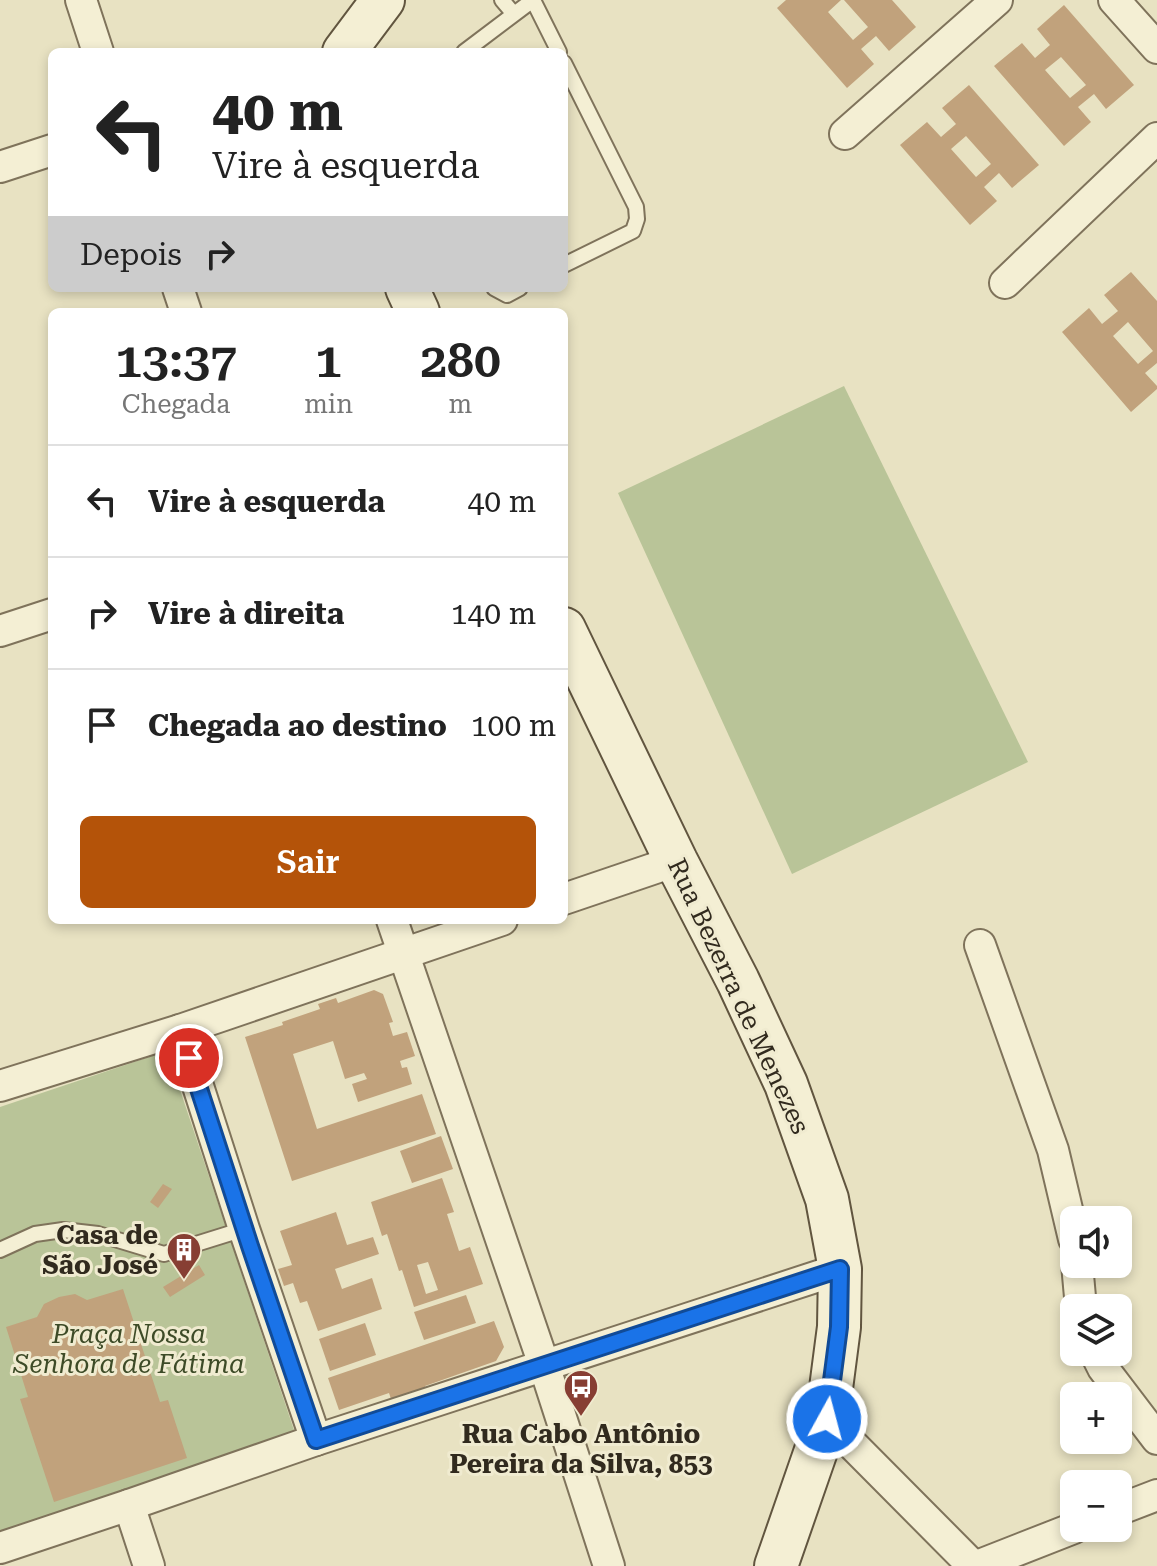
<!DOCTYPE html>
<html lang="pt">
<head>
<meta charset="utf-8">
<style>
  body { margin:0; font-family:"Roboto Serif",serif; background:#f6f6f6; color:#222; height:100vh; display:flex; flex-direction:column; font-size:30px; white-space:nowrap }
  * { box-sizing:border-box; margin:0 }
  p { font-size:26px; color:#767676 }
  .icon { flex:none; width:44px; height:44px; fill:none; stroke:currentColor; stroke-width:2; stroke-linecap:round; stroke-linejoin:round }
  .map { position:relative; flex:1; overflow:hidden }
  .drawer { position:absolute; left:48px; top:308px; width:520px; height:616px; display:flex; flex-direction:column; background:#fff; border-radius:12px; box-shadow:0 4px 12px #0003 }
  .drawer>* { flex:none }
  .banner { position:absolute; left:48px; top:48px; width:520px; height:244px; border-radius:12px; box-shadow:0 4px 12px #0003; background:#fff; color:#222; overflow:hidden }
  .tools { position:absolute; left:1060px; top:1206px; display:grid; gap:16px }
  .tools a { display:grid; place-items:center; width:72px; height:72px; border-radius:12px; background:#fff; box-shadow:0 4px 12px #0003; font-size:40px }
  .pin { position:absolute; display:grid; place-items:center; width:68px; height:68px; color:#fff; margin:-34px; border:4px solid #fff; border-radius:50%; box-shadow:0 2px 8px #0007 }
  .me { position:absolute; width:88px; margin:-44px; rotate:7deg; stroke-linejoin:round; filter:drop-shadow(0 0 6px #0008) }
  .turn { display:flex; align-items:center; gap:28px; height:168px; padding:0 32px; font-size:36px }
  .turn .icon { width:104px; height:104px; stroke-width:2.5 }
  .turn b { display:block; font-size:56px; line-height:68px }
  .then { display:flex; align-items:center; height:76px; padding:0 32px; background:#0003; gap:16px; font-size:30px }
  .eta { display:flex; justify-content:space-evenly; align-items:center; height:136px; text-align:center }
  .eta b { font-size:48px; font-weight:600; line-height:56px }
  .cta { display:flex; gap:16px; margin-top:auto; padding:16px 32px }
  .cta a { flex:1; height:92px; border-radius:12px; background:#b45309; color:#fff; font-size:32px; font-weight:600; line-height:92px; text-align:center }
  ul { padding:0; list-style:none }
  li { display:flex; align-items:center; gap:24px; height:112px; padding:0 32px; border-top:2px solid #e0e0e0 }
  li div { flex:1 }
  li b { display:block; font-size:30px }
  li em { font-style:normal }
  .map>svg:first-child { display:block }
  .green { fill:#b9c498 }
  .building { fill:#c1a27c; fill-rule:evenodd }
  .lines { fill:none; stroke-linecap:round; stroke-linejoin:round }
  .lane-casing { stroke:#7f735b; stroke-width:18 }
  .street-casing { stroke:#7f735b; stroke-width:34 }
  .secondary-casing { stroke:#61553f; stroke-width:46 }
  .lane { stroke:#f4efd4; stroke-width:14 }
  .street { stroke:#f4efd4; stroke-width:30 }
  .secondary { stroke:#f4efd4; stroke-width:42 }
  .route-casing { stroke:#114b97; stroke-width:20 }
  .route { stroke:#1a73e8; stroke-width:14 }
  .labels { text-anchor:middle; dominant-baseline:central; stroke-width:6; stroke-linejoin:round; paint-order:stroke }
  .street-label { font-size:26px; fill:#312a1e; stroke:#f0ebd0 }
  .poi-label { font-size:26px; font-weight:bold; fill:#312a1e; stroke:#f0ebd0; text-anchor:end }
  .park-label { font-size:26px; font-style:italic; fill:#3d4b27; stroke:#f0ebd0 }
</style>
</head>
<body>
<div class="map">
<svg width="1157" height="1566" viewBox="0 0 1157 1566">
  <rect width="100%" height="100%" fill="#e8e2c2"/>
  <g class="green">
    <path d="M844 386 1028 762 792 874 618 493Z"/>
    <path d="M167 1051 295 1433 0 1532V1107Z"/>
  </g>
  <g class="building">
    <path d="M786 0H841L828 12 853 40 868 27 844 0H892L916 27 889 51 876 36 861 49 874 64 847 88 777 8Z"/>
    <path d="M1064 5 1134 85 1106 109 1094 94 1078 107 1091 122 1064 146 994 66 1022 43 1035 58 1050 45 1037 29ZM1061 57 1086 85 1070 98 1045 70Z"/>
    <path d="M969 85 1039 165 1012 188 999 173 984 187 997 201 970 225 900 145 927 122 941 137 956 124 942 108ZM966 136 991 164 976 177 951 149Z"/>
    <path d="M1131 272 1157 301V363L1145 373 1157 386V389L1131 412 1062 332 1089 308 1102 324 1118 311 1104 295ZM1128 322 1153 351 1138 364 1113 336Z"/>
    <path d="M374 990 383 994 393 1022 389 1023 393 1036 407 1032 415 1056 400 1061 402 1068 407 1067 412 1084 358 1102 352 1084 367 1079 364 1073 345 1079 333 1041 293 1054 317 1129 422 1094 436 1134 292 1181 245 1037 283 1025 282 1022 320 1009 318 1004 336 998 338 1003Z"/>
    <path d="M441 1136 453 1169 412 1183 400 1151Z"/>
    <path d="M442 1178 454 1212 447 1214 459 1251 470 1247 483 1284 414 1307 402 1270 399 1271 387 1234 382 1236 371 1202ZM428 1262 438 1290 426 1294 417 1265Z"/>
    <path d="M163 1184 172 1189 158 1208 150 1202Z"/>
    <path d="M336 1212 347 1245 373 1237 379 1254 335 1269 342 1289 372 1278 382 1309 318 1331 307 1301 300 1303 293 1283 284 1286 278 1269 292 1265 280 1231Z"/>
    <path d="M199 1265 205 1275 170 1297 163 1287Z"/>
    <path d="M123 1289 160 1402 168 1400 187 1458 54 1502 20 1399 28 1397 6 1327 37 1317 44 1304 59 1297 75 1294 87 1300Z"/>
    <path d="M466 1295 476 1323 424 1340 414 1312Z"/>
    <path d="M494 1321 504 1347 496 1361 425 1386 426 1388 391 1399 389 1393 339 1410 328 1378Z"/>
    <path d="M365 1323 376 1355 330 1371 319 1339Z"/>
  </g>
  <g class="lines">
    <defs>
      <g id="lane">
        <path d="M502 0 513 13"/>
        <path d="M464 52 533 0 559 52"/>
        <path d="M564 63 636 207 637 219 633 231 564 265"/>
        <path d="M494 288 507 295 520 288"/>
        <path d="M0 1250 35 1234 63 1230 98 1234 164 1254 244 1229"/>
      </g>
      <g id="street">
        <path d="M81 0 98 52"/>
        <path d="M1114 0 1157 48"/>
        <path d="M845 134 997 0"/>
        <path d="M0 167 52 150"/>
        <path d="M1005 283 1157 138"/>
        <path d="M178 288 186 312"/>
        <path d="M0 631 52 614"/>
        <path d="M564 899 676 861"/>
        <path d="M392 920 544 1365 609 1566"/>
        <path d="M980 945 1053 1150 1074 1239"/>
        <path d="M180 1030 244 1229 316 1440"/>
        <path d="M0 1086 180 1030 502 920"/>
        <path d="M1077 1264 1081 1308"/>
        <path d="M1095 1352 1103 1368 1157 1439"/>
        <path d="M827 1419 973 1566"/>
        <path d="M129 1505 149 1566"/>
        <path d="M1118 1510 1157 1495"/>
        <path d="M0 1548 129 1505 316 1440 840 1269"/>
        <path d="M977 1566 1074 1528"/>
      </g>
      <g id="secondary">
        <path d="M344 52 383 0"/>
        <path d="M407 288 418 312"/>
        <path d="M564 629 676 861 738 981 786 1084 827 1199 840 1269 839 1327 827 1419 776 1566"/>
      </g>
    </defs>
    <use href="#lane" class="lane-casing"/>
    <use href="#street" class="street-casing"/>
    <use href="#secondary" class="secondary-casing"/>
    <use href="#lane" class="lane"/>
    <use href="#street" class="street"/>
    <use href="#secondary" class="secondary"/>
  </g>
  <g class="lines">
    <defs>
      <path id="route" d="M189 1058 250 1246 316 1440 840 1269 839 1327 827 1419"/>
    </defs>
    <use href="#route" class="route-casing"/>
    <use href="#route" class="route"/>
  </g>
  <defs>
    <symbol id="building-pin" viewBox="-11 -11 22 30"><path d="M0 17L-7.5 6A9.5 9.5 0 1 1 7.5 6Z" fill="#873e33" stroke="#f0ebd0"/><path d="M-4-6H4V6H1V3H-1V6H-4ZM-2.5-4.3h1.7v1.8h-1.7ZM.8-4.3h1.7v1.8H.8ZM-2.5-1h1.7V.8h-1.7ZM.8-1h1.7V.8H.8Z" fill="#fff"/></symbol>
    <symbol id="bus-pin" viewBox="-11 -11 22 30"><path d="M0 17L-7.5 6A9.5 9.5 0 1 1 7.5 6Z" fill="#873e33" stroke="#f0ebd0"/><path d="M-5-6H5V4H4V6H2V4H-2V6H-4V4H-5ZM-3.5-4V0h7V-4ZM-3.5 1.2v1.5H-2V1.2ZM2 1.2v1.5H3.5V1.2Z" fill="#fff"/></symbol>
  </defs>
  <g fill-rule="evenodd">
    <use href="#building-pin" x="164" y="1230" width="40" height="54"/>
    <use href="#bus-pin" x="561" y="1367" width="40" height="54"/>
  </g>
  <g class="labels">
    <g class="street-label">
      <text transform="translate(739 996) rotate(65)">Rua Bezerra de Menezes</text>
    </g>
    <g class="poi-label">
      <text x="158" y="1235">Casa de<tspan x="158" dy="30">São José</tspan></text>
      <text x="581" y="1434" text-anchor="middle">Rua Cabo Antônio<tspan x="581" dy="30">Pereira da Silva, 853</tspan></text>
    </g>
    <g class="park-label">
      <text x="129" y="1334">Praça Nossa<tspan x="129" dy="30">Senhora de Fátima</tspan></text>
    </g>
  </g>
</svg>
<div class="tools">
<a><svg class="icon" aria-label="sound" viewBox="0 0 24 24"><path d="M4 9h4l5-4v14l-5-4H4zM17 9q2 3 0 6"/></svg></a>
<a><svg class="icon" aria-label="layers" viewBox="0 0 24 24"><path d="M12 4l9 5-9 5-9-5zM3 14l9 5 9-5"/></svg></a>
<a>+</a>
<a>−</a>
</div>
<div class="pin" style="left:189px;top:1058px;background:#d93025"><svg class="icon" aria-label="arrive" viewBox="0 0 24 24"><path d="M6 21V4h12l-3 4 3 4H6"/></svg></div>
<svg class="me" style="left:827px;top:1419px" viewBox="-20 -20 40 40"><circle r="17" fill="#1a73e8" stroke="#fff" stroke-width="3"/><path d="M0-11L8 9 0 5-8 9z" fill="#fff"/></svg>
<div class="banner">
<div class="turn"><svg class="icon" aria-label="left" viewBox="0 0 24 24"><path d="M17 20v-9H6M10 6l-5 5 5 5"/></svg><div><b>40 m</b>Vire à esquerda</div></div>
<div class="then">Depois<svg class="icon" aria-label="right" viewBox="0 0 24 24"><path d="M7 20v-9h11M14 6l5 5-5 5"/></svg></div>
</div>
<section class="drawer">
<div class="eta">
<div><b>13:37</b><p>Chegada</p></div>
<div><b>1</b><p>min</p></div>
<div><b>280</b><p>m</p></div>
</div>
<ul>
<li><svg class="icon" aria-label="left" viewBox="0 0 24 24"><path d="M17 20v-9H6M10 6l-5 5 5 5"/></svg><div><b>Vire à esquerda</b></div><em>40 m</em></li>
<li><svg class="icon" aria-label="right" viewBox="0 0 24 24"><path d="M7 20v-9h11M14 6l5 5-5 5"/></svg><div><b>Vire à direita</b></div><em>140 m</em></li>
<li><svg class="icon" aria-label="arrive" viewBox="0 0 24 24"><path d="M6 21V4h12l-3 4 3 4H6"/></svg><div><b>Chegada ao destino</b></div><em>100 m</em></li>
</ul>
<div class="cta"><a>Sair</a></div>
</section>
</div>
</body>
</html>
